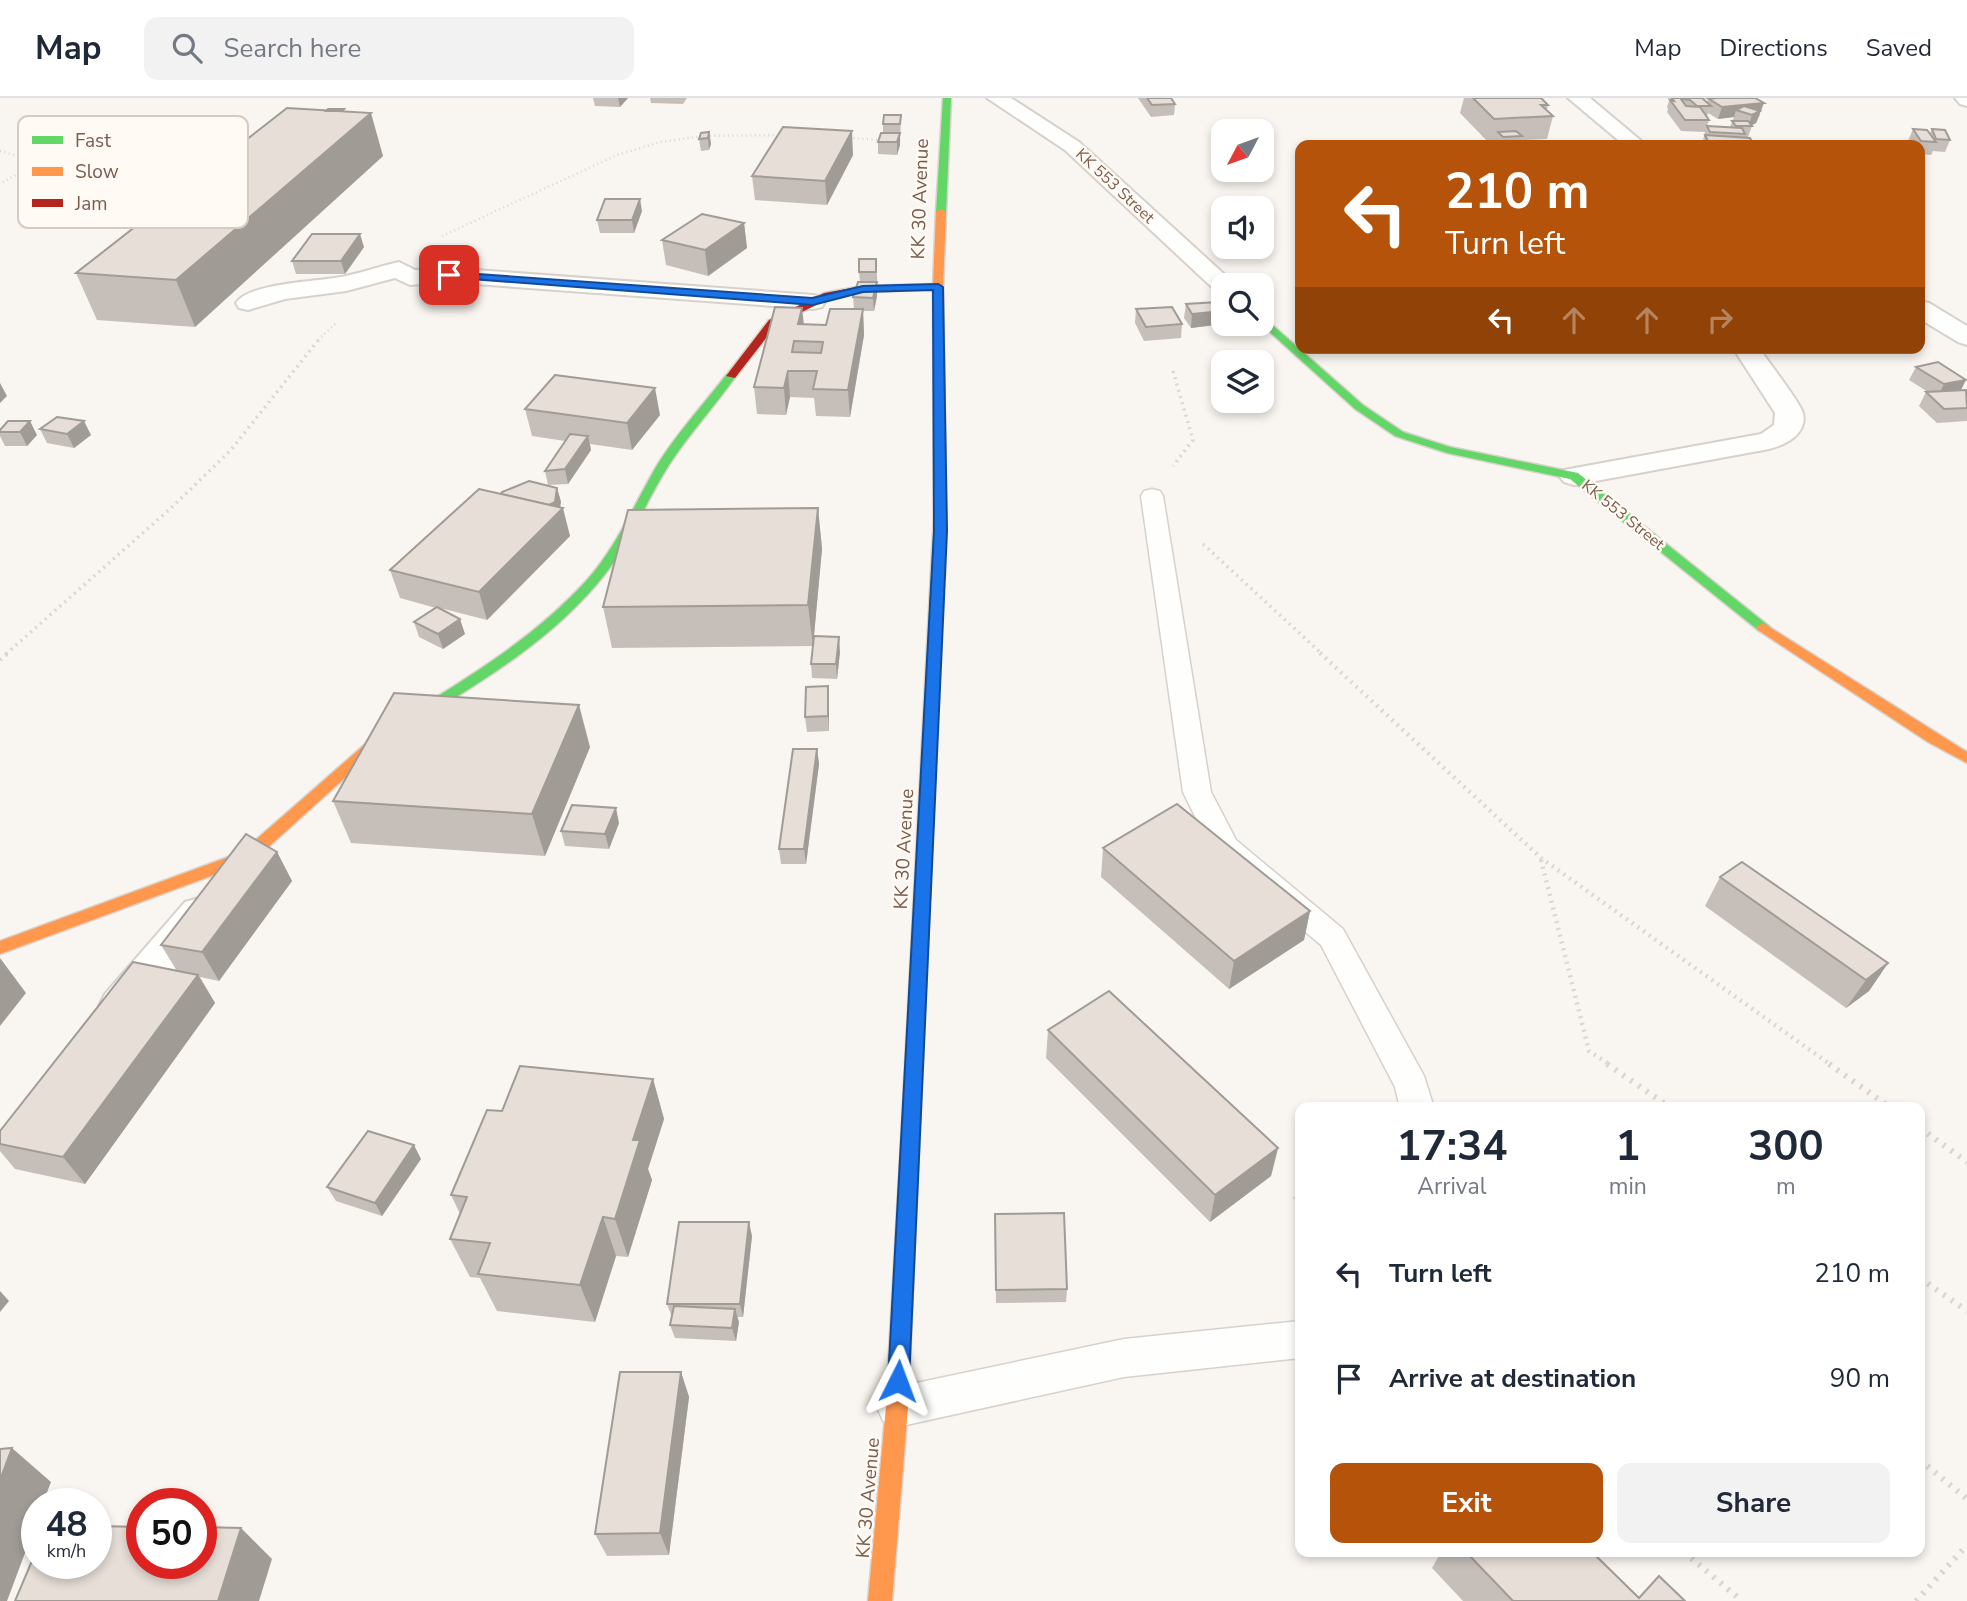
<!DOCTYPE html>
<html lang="en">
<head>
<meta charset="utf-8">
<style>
  body { margin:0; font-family:"Nunito Sans",sans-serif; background:#f2f2f3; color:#1f2937; height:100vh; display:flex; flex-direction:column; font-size:26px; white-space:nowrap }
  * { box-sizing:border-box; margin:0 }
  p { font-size:23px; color:#747a83 }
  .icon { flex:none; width:38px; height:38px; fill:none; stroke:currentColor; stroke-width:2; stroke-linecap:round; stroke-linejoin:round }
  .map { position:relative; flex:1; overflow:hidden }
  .side { position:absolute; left:1295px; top:1004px; width:630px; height:455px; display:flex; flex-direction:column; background:#fff; border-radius:14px; box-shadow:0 4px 10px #0003 }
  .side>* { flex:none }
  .hud { position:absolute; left:1295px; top:42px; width:630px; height:214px; border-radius:14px; box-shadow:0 4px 10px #0003; background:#b45309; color:#fff; overflow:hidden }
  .needle { width:46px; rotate:229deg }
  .tools { position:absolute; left:1211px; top:21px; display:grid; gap:14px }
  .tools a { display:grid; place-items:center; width:63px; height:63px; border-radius:14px; background:#fff; box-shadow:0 4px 10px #0003; font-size:35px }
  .speed { position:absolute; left:21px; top:1390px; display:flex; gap:14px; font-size:35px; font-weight:700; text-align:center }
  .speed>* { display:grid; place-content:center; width:91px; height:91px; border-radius:50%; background:#fff; box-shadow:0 4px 10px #0003; line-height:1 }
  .speed small { font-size:18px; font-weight:400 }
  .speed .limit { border:10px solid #d22; background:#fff; color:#111 }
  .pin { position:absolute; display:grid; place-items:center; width:60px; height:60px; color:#fff; margin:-30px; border-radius:14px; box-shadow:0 4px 10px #0006 }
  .me { position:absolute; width:77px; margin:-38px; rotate:3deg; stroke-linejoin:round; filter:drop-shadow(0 0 5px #0008) }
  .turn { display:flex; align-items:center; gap:24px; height:147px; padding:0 35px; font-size:32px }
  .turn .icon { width:91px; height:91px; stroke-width:2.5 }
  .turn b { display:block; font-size:49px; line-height:60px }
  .lanes { display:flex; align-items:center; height:66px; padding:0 35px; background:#0003; justify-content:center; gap:35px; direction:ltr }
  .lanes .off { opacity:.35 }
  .eta { display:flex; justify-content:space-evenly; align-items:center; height:119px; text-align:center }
  .eta b { font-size:42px; font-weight:700; line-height:49px }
  .button { display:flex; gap:14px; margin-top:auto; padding:14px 35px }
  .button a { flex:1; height:80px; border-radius:14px; background:#b45309; color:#fff; font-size:28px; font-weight:700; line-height:80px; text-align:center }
  .button a+a { background:#f2f2f3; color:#1f2937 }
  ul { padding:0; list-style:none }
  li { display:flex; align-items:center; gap:21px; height:105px; padding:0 35px }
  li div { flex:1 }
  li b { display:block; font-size:26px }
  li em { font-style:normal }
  header { display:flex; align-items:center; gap:42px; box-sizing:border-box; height:98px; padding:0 35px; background:#fff; border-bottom:2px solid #e0e1e3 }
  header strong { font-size:33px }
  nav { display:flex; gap:38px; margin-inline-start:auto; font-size:24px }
  .search { width:490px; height:63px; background:#f2f2f3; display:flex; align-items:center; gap:18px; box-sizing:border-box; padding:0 24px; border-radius:14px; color:#747a83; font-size:26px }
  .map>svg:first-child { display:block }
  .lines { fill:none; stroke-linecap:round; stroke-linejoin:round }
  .lane-casing { stroke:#d7d1cb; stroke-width:3 }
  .street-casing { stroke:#d7d1cb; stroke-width:4 }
  .fast-casing { stroke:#d9d2cb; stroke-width:3 }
  .slow-casing { stroke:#d9d2cb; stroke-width:3 }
  .jam-casing { stroke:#d9d2cb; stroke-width:3 }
  .path-far3 { stroke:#dcd5d0; stroke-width:2.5; stroke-dasharray:1 3.5; stroke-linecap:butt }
  .path-far2 { stroke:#dcd5d0; stroke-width:3.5; stroke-dasharray:2 4.5; stroke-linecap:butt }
  .path-far1 { stroke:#dcd5d0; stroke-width:4.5; stroke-dasharray:2 5; stroke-linecap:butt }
  .path { stroke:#dcd5d0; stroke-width:6; stroke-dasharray:2.5 7; stroke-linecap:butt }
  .lane { fill:#fefefd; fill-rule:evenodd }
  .street { fill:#fefefd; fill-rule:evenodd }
  .fast { fill:#63d668; fill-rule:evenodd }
  .slow { fill:#ff974d; fill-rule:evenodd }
  .jam { fill:#b3261e; fill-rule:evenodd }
  .wall { fill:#c6bfb9; fill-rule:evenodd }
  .shaded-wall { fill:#a19b96 }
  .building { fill:#e6ded7; stroke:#a19b96; stroke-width:2; fill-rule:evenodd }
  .route { fill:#1a73e8; stroke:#114b97; stroke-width:2 }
  .labels { text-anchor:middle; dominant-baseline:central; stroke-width:5; stroke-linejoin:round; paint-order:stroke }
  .far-street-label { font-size:16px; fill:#7a5c4d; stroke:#fffaf3 }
  .street-label { font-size:19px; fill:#7a5c4d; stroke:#fffaf3 }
  .key { fill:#fffaf3; stroke:#d7cbc1; stroke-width:2 }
  .key-label { font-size:19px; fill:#7a5c4d }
</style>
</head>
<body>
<header>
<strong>Map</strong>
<div class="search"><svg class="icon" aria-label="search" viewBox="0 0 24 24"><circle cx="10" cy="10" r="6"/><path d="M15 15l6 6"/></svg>Search here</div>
<nav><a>Map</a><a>Directions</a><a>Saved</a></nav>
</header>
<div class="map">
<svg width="1967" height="1503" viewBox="0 0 1967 1503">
  <rect width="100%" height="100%" fill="#f9f5f0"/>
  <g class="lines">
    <defs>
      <g id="lane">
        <path d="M1152 391 1160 393 1163 398 1211 694 1236 742 1343 831 1424 978 1434 1010H1400L1395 989 1321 847 1214 757 1183 694 1141 398 1144 393Z"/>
        <path d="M1300 1223V1260L1124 1279 897 1329 883 1323 877 1309 883 1295 897 1289 1124 1241Z"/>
      </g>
      <g id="street">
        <path d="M987 0H1011L1079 44 1236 187H1223V194L1215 192 1065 52Z"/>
        <path d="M1568 0H1590L1646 47H1624Z"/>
        <path d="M1955 0H1967V8L1960 6Z"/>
        <path d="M399 164 415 172 449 170 813 197 822 199 825 204 822 209 813 211 449 184 410 187 395 180 346 193 285 201 248 212 239 210 236 205C250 184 321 184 346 178 364 174 381 168 399 164Z"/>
        <path d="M1920 203 1929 205 1967 228V247L1958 244 1920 221Z"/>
        <path d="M1733 250H1759C1767 262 1800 304 1803 315 1808 336 1785 347 1769 351L1574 387 1564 384 1559 378 1564 372 1761 336 1774 327 1775 315Z"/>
        <path d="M199 800 213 804 219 815 213 826 135 920 120 925 105 920 99 908 105 896 185 804Z"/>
      </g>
      <g id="fast">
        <path d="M943 0H951L946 114 941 117 936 114Z"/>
        <path d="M1262 218 1363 307 1403 334 1450 349 1578 375 1770 529 1763 533 1758 532 1570 381 1447 355 1395 338 1355 311 1261 226Z"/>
        <path d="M727 276 736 278C715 308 689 336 669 367 643 408 630 448 597 486 540 553 462 595 388 641H378L376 638 378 635C452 589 528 547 587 482 617 448 634 407 656 369 676 336 704 306 727 276Z"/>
        <path d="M940 414 946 418 920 1025 918 1031 911 1033 904 1031 902 1025 934 418Z"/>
      </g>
      <g id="slow">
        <path d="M941 111 946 114 943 189 946 418 940 422 934 418 933 189 936 114Z"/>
        <path d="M1763 525 1967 654V665L1928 644 1758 532 1756 529Z"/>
        <path d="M383 633 390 638 388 641 254 762 0 856V843L242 754 378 635Z"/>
        <path d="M911 1017 918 1019 920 1025 908 1309 892 1503H868L886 1309 902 1025 904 1019Z"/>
      </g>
      <path id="jam" d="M938 186 942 187V191L863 194 831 200 777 226 735 280 726 278 769 222 824 195 863 188Z"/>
    </defs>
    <use href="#lane" class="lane-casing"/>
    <use href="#street" class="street-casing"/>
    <use href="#fast" class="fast-casing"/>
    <use href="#slow" class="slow-casing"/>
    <use href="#jam" class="jam-casing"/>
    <g class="path-far3">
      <path d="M849 40 882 42"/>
      <path d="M0 53 39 64 0 86"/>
      <path d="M442 138 617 57 661 44 703 38 781 37"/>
      <path d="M318 242 336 225"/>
    </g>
    <g class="path-far2">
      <path d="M1173 273 1193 342 1173 368"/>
      <path d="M1203 446 1322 556"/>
      <path d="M6 556 170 411 230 353 320 240"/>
    </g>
    <g class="path-far1">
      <path d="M1320 555 1541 760 1831 967"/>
      <path d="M0 562 8 555"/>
      <path d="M1541 762 1589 953 1610 967"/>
    </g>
    <g class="path">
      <path d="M1607 966 1671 1010"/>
      <path d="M1829 966 1891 1010"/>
      <path d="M1920 1030 1967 1064"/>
      <path d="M1295 1098 1300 1105"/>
      <path d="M1920 1180 1967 1213"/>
      <path d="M1920 1362 1967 1401"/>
      <path d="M1684 1454 1742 1503"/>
      <path d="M1916 1503 1967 1447"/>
    </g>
    <use href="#lane" class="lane"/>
    <use href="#street" class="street"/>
    <use href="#fast" class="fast"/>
    <use href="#slow" class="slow"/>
    <use href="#jam" class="jam"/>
  </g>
  <g class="wall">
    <path d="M593 0H628L620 9 595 8Z"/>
    <path d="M650 0H687L683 6 651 5Z"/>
    <path d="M1138 0H1171L1175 6 1174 17 1151 19Z"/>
    <path d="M1464 0H1541L1548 7 1547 12 1553 18 1547 41 1521 42 1520 47H1496L1495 46V44H1488L1460 15Z"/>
    <path d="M1670 0H1702L1707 5 1708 2 1704 0H1755L1760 17 1756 25 1751 28H1752L1748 39 1753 46 1752 47H1702L1705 34 1681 33 1667 14 1668 11 1667 9ZM1708 15 1718 21 1734 19 1730 29 1707 28 1709 22 1707 19Z"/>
    <path d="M326 13 345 14 383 58 195 229 97 222 76 175Z"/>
    <path d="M901 17 900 47 897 57 878 56V44L883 35V26Z"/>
    <path d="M1913 31 1930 35 1932 31 1950 42 1945 54 1933 53 1931 57 1920 56V47H1911L1908 43Z"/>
    <path d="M709 34 711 46 709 52 701 53 699 41Z"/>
    <path d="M853 57 827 107 755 102 752 78Z"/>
    <path d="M642 113 634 135H600L597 122Z"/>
    <path d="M744 125 747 150 708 178 666 167 662 142Z"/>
    <path d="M364 149 345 176H296L292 163Z"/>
    <path d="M876 161 877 198 874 213H863L864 237 850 319 816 318 814 300 790 299 786 317 757 316 754 289 804 226 826 227 854 211 853 199 860 184 859 174Z"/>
    <path d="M1186 206 1223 212V226L1191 230 1184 220Z"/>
    <path d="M1136 211 1182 226 1181 240 1144 243 1135 225Z"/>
    <path d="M1916 269 1961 293H1967V323L1937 325 1919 308 1926 294H1928L1909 282Z"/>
    <path d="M525 311 660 317 632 352 590 346 591 352 568 386 548 387 545 373 565 343 532 338Z"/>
    <path d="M8 323 37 337 27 348H5L0 338V332Z"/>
    <path d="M40 331 91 337 74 350 47 345Z"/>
    <path d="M557 390 561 404 560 409 570 438 487 522 440 510 465 536 443 551 419 539 414 524 436 510 400 500 390 472 501 396Z"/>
    <path d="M818 410 822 451 813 548 612 550 603 509Z"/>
    <path d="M840 554 837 581 812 580 811 566Z"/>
    <path d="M829 602V633L807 634 805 619Z"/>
    <path d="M590 649 545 758 351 745 333 703Z"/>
    <path d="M817 651 819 666 806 766H781L779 751Z"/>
    <path d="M619 725 609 751 565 748 561 733Z"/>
    <path d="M1103 750 1310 813 1304 842 1229 891 1101 779Z"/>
    <path d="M277 754 292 783 219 883 200 879 215 905 85 1086 15 1071 0 1053V1033L177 873 161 847Z"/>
    <path d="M1720 779 1888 865 1869 893 1846 910 1705 808Z"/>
    <path d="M1048 932 1278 1050 1271 1078 1210 1124 1046 960Z"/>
    <path d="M653 981 664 1021 648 1071 652 1082 628 1159 616 1158 595 1224 497 1213 480 1180 470 1179 450 1141 460 1116 451 1097 502 1013Z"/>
    <path d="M421 1061 382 1118 336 1103 327 1089Z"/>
    <path d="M995 1116 1067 1191 1066 1204 996 1205Z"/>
    <path d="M752 1138 743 1219H737L739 1224 736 1243 675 1240 670 1227 672 1219 667 1206Z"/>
    <path d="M681 1274 689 1299 669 1457 607 1458 595 1436Z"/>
    <path d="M1441 1454H1592L1638 1500 1659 1478 1685 1503H1463L1432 1470Z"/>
  </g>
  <g class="shaded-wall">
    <path d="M618 0H628L620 9Z"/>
    <path d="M1764 5 1756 25 1748 29 1752 17 1736 12 1734 19 1718 21 1722 9Z"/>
    <path d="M371 15 383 58 195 229 176 182Z"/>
    <path d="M852 33 853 57 827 107 825 83Z"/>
    <path d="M709 34 711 46 709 52 708 40Z"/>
    <path d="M900 35V47L897 57V44Z"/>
    <path d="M640 101 642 113 634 135 632 122Z"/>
    <path d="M744 125 747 150 708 178 705 152Z"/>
    <path d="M360 136 364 149 345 176 341 163Z"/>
    <path d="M876 161 877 198 874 213 873 200 876 186Z"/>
    <path d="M802 210 805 236 798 226Z"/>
    <path d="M863 211 864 237 850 319 848 292Z"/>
    <path d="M1223 213V226L1191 230 1192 216Z"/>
    <path d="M788 273 790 299 786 317 784 290Z"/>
    <path d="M1966 282 1959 296 1937 300 1944 286Z"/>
    <path d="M0 285 7 298 0 305Z"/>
    <path d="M655 290 660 317 632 352 627 325Z"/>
    <path d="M30 323 37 337 27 348 20 334Z"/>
    <path d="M84 323 91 337 74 350 67 336Z"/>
    <path d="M588 338 591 352 568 386 565 371Z"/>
    <path d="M557 390 561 404 559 414 563 410 570 438 487 522 479 494 544 425Z"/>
    <path d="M818 410 822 451 813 548 808 507Z"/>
    <path d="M460 521 465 536 443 551 438 536Z"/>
    <path d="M839 539 840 554 837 581 836 566Z"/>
    <path d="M828 588 829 602V633L828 618Z"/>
    <path d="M579 607 590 649 545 758 532 716Z"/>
    <path d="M817 651 819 666 806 766 804 751Z"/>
    <path d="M616 710 619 725 609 751 605 736Z"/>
    <path d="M277 754 292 783 219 883 202 854Z"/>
    <path d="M1310 813 1304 842 1229 891 1234 863Z"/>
    <path d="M0 860 26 895 0 928Z"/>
    <path d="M1888 865 1869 893 1846 910 1866 882Z"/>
    <path d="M198 877 215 905 85 1086 63 1059Z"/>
    <path d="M653 981 664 1021 648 1071 652 1082 628 1159 615 1121 633 1042Z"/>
    <path d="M414 1047 421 1061 382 1118 375 1105Z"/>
    <path d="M1278 1050 1271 1078 1210 1124 1215 1097Z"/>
    <path d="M603 1119 616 1158 595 1224 580 1187Z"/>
    <path d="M749 1124 752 1138 743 1219 740 1206Z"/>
    <path d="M0 1193 9 1203 0 1214Z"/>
    <path d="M735 1211 739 1224 736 1243 732 1230Z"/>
    <path d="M681 1274 689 1299 669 1457 660 1435Z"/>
    <path d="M12 1350 51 1384 43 1405H37V1423L7 1503H0V1382Z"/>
    <path d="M241 1430 272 1461 259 1503H218Z"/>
  </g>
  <g class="building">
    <path d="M1147 0H1171L1175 6 1152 7Z"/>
    <path d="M1473 0H1541L1548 7H1541L1553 18 1494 21Z"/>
    <path d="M1672 0H1702L1711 8H1697L1690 2 1681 1 1686 8 1700 9 1709 22H1685L1670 2 1674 3Z"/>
    <path d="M1717 0H1755L1764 5 1722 9 1709 1Z"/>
    <path d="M1744 8 1760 13 1752 17 1736 12Z"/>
    <path d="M287 10 371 15 176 182 76 175Z"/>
    <path d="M328 11H344L342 13H326Z"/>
    <path d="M884 17H901L900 26H883Z"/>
    <path d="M1732 23H1748L1752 28H1736Z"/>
    <path d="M1707 28 1742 30 1745 36 1710 34Z"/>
    <path d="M783 29 852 33 825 83 752 78Z"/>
    <path d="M1913 31 1927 32 1936 44 1921 43Z"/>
    <path d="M1932 31 1945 32 1950 42 1936 41Z"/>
    <path d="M1516 33 1522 38 1503 39 1498 34Z"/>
    <path d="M709 34 708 40 699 41 701 35Z"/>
    <path d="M881 35H900L897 44H878Z"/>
    <path d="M1705 37 1750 40 1753 46 1708 43Z"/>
    <path d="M605 101H640L632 122H597Z"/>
    <path d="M702 116 744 125 705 152 662 142Z"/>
    <path d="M312 136H360L341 163H292Z"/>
    <rect x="859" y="161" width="17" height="13"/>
    <path d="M858 184H877L873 200 853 199Z"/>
    <path d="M1218 204 1223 213 1192 216 1186 206Z"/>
    <path d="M775 209 802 210 798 226 826 227 830 211H863L848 292 813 291 817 273H788L784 290 754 289ZM794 243 823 244 821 255 792 254Z"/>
    <path d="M1172 209 1182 226 1146 229 1136 211Z"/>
    <path d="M1938 264 1966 282 1944 286 1916 269Z"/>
    <path d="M555 277 655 290 627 325 525 311Z"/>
    <path d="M1966 292 1967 310 1944 311 1926 294Z"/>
    <path d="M57 319 84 323 67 336 40 331Z"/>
    <path d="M8 323H30L20 334H0V332Z"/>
    <path d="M570 336 588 338 565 371 545 373Z"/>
    <path d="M529 383 557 390 555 404 549 407 501 396 502 394Z"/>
    <path d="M479 391 563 410 479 494 390 472Z"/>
    <path d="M818 410 808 507 603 509 628 412Z"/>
    <path d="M437 509 460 521 438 536 414 524Z"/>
    <path d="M814 538 839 539 836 566H811Z"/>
    <path d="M828 588V618L805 619 806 589Z"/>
    <path d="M394 595 579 607 532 716 333 703Z"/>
    <path d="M793 651H817L804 751H779Z"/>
    <path d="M1177 706 1310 813 1234 863 1103 750Z"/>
    <path d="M572 707 616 710 605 736 561 733Z"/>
    <path d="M246 736 277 754 202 854 161 847Z"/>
    <path d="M1742 764 1888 865 1866 882 1720 779Z"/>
    <path d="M133 864 198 877 63 1059 0 1046V1033Z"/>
    <path d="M1109 893 1278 1050 1215 1097 1048 932Z"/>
    <path d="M520 968 653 981 633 1042H640L615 1121 603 1119 580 1187 478 1176 490 1145 450 1141 467 1099 451 1097 487 1012 502 1013Z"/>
    <path d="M368 1033 414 1047 375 1105 327 1089Z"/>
    <path d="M1064 1115 1067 1191 996 1192 995 1116Z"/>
    <path d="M679 1124H749L740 1206H667Z"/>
    <path d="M674 1208 735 1211 732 1230 670 1227Z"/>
    <path d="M620 1274H681L660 1435 595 1436Z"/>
    <path d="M12 1350 0 1382V1351Z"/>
    <path d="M96 1428 142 1429V1465H201V1429L241 1430 218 1503H15L37 1451V1465H96Z"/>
    <path d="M1466 1454H1592L1639 1500 1659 1478 1685 1503H1513Z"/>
  </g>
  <path class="route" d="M449 174 812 200 863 188 938 186 943 189 947 433 909 1283 906 1291 898 1294 891 1291 888 1283 934 433 933 192 863 194 813 207 445 179V175Z"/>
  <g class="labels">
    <g class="far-street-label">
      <text transform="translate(1115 88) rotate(43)">KK 553 Street</text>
      <text transform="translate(1623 417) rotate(39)">KK 553 Street</text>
    </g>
    <g class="street-label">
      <text transform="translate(920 101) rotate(-88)">KK 30 Avenue</text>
      <text transform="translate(904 751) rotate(-87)">KK 30 Avenue</text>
      <text transform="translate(868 1400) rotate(-85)">KK 30 Avenue</text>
    </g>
  </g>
  <rect x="18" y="18" width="230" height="112" rx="10" class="key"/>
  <rect x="32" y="38" width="31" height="8" fill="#63d668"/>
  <rect x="32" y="69" width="31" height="9" fill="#ff974d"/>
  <rect x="32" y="101" width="31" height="8" fill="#b3261e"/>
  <g class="key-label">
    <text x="75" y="49">Fast</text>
    <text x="75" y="80">Slow</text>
    <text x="75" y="112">Jam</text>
  </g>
</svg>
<div class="tools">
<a><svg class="needle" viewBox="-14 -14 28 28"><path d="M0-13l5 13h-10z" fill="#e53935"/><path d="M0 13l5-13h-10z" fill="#747a83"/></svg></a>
<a><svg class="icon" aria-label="sound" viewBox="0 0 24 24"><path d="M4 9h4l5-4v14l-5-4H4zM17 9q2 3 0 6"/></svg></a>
<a><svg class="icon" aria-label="search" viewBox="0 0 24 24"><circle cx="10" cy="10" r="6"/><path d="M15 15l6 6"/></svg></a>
<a><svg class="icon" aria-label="layers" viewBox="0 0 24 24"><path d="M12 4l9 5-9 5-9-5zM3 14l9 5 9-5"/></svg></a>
</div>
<div class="speed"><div>48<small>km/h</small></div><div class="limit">50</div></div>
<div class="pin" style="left:449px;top:177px;background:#d93025"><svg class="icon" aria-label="arrive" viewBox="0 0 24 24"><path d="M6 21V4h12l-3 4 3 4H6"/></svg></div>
<svg class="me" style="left:898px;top:1283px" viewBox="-20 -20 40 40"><path d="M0-17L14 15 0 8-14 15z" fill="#1a73e8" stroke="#fff" stroke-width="4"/></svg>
<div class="hud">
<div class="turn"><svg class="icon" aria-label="left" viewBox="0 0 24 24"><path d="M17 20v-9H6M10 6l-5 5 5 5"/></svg><div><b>210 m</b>Turn left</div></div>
<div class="lanes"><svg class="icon" aria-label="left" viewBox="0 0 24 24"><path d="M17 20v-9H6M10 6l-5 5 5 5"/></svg><svg class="icon off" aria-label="ahead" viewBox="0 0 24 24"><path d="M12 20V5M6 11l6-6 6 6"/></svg><svg class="icon off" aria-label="ahead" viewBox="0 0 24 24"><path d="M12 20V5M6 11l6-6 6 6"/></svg><svg class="icon off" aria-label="right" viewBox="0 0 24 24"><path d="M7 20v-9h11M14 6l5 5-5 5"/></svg></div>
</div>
<section class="side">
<div class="eta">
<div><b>17:34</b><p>Arrival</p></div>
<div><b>1</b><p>min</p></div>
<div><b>300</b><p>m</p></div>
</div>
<ul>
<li><svg class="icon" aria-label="left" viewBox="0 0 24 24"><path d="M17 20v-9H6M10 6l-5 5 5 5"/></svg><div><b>Turn left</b></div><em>210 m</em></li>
<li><svg class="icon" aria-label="arrive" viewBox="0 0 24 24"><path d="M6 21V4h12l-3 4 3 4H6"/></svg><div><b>Arrive at destination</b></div><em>90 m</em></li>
</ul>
<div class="button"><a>Exit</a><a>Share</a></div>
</section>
</div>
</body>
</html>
